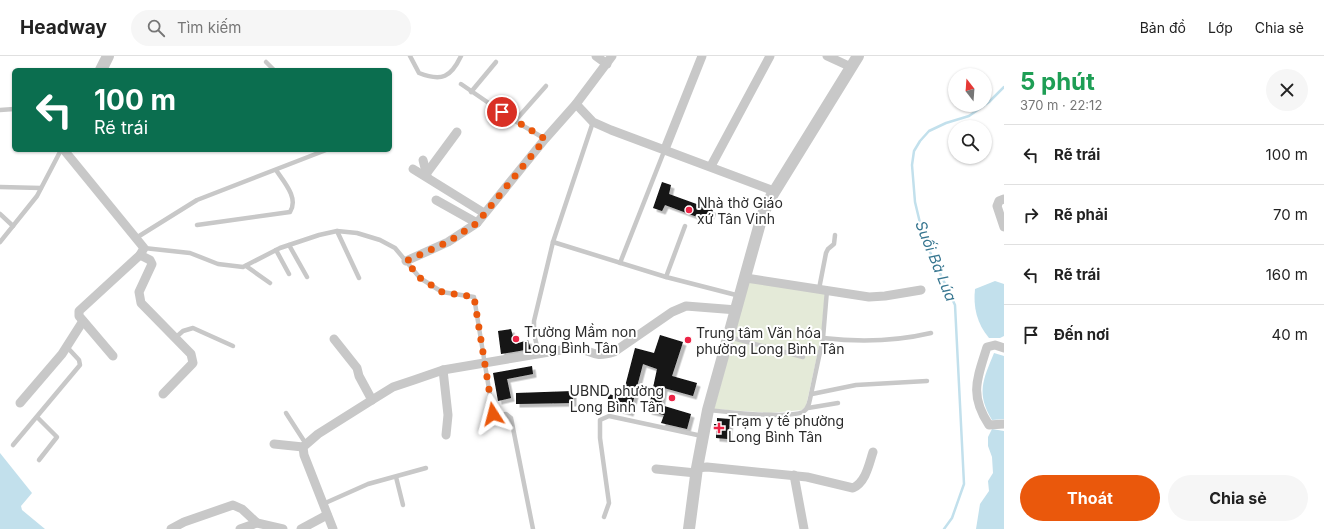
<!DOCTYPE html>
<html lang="vi">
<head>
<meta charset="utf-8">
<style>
  body { margin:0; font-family:Inter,sans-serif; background:#f6f6f6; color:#222; height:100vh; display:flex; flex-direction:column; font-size:15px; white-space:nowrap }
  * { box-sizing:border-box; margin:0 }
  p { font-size:13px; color:#767676 }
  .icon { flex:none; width:22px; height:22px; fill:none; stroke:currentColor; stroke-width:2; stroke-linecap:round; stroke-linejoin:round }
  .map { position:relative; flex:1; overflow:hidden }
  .side { display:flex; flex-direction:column; background:#fff; width:320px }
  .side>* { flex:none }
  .banner { position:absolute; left:12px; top:12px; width:380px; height:84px; border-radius:6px; box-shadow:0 1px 3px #0004; background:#0b6e4f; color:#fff; overflow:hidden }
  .needle { width:26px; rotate:343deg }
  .controls { position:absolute; left:948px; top:12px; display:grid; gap:8px }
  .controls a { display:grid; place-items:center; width:44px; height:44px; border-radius:50%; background:#fff; box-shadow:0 1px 3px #0004; font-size:20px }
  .pin { position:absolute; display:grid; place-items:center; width:34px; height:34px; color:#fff; margin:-17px; border:2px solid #fff; border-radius:50%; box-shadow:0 1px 4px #0007 }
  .me { position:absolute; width:44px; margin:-22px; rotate:351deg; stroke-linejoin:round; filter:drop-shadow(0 0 3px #0008) }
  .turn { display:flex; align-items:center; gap:14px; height:84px; padding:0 16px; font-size:18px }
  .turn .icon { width:52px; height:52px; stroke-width:2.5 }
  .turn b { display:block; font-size:28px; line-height:34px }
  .round { display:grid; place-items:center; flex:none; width:42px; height:42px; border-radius:21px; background:#f6f6f6 }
  .overview { display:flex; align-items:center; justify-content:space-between; height:68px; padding:0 16px }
  h1 { font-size:24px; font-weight:700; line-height:30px; color:#1e9e55 }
  .button { display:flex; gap:8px; margin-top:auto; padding:8px 16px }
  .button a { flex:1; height:46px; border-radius:24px; background:#ea580c; color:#fff; font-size:16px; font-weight:700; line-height:46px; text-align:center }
  .button a+a { background:#f6f6f6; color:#222 }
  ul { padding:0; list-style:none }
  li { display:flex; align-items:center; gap:12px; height:60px; padding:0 16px; border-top:1px solid #e0e0e0 }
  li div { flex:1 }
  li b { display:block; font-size:15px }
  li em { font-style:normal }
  header { display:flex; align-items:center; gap:24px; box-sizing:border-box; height:56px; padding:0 20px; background:#fff; border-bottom:1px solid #e0e0e0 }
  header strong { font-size:19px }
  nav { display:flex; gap:22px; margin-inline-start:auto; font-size:14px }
  .search { width:280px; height:36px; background:#f6f6f6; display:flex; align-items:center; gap:10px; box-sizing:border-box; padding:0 14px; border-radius:22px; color:#767676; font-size:15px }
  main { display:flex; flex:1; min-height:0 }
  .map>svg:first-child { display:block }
  .green { fill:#e4ead8 }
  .water { fill:#c2e0ec }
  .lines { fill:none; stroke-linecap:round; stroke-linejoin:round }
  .stream { stroke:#c2e0ec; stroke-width:2.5 }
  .building { fill:#121212; filter:url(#shadow) }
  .service { stroke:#c8c8c8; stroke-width:4.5 }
  .minor { stroke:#c8c8c8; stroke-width:9 }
  .tertiary { stroke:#c8c8c8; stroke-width:12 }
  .route { stroke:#ea580c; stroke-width:7; stroke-dasharray:0 12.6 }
  .poi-dot { fill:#ec2446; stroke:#fff; stroke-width:1.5 }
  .labels { text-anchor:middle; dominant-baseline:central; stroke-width:4; stroke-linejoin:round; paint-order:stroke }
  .poi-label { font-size:14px; fill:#2b2b2b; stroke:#fff; text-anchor:start }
  .water-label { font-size:15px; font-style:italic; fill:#377690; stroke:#fff }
</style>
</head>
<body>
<header>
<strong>Headway</strong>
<div class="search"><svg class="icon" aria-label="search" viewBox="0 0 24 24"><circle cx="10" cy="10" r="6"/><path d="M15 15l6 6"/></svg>Tìm kiếm</div>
<nav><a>Bản đồ</a><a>Lớp</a><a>Chia sẻ</a></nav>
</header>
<main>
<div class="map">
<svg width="1004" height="473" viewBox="0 0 1004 473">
  <defs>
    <filter id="shadow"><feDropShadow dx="3.5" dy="3.5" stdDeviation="0" flood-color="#0004"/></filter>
  </defs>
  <rect width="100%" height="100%" fill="#fff"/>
  <path class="green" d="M749 225 825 237 821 282 806 350 802 354 770 357 714 353Z"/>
  <g class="water">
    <path d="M995 225 1004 228V280L1000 282H989C977 268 973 251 975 233Z"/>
    <path d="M994 297 1004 300V363L992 364C976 337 983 324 994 297Z"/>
    <path d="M992 373 1004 375V473H976L980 448 989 435 988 425 993 417 992 401 988 390V381Z"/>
    <path d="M0 397 32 437 21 450 22 454 45 473H0Z"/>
  </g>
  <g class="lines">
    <path class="stream" d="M944 473 952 462 964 428 955 249 930 196 921 171 915 146 912 109 914 95 920 85 929 75 946 67 969 60 989 46 1004 31"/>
  </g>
  <g class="building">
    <path d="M662 126 671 129 669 138 713 154 708 165 665 149 662 155 653 152Z"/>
    <path d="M511 273 515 288 528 284 531 293 501 298 498 275Z"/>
    <path d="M660 279 683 286 672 320 697 327 693 340 664 332 661 349 691 358 687 373 661 367 664 359 648 355 657 313 643 308 630 357 606 350 609 338 622 342 635 292 654 297Z"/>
    <path d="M532 310 533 318 507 323 511 342 498 345 493 317Z"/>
    <path d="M573 335V347L516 348V337Z"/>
    <path d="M717 362 730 363 728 383 716 382V374H714V368H717Z"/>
  </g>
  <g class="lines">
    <g class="service">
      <path d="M410 0 419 17C442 26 451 21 461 0"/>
      <path d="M266 6 274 14"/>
      <path d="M461 28 512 63 545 83"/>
      <path d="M471 36 496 6"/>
      <path d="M0 54 14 53"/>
      <path d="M515 65 546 30"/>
      <path d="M0 131 41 132"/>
      <path d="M0 158 13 170"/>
      <path d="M197 169 290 156C299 142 284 126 276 114"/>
      <path d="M337 175 359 222"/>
      <path d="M136 182 197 144 326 94"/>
      <path d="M0 186 37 140 61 94"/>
      <path d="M553 186 666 221 740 240"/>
      <path d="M289 189 307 221"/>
      <path d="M144 192 190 197 218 208 243 211 280 192 319 179 337 175 357 177 380 184 395 192 420 222 442 236 474 241 493 358 495 360 506 358 511 362 533 473"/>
      <path d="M276 194 289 218"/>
      <path d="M620 207 665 93"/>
      <path d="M246 210 270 227"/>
      <path d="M666 221 685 170"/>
      <path d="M819 233 826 197 828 193 834 188 835 179"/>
      <path d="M729 281 803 301"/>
      <path d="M175 282 183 275 193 272 233 290"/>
      <path d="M823 282 827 234"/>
      <path d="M539 298 534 278V265L553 186 593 66"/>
      <path d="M812 338 856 329 927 325"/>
      <path d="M808 352 838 347"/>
      <path d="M708 354C727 356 788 363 803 356 808 353 809 348 810 343L823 282C857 286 897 285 931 277"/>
      <path d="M286 357 306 388"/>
      <path d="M37 361 57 381 39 404"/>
      <path d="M13 389 80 309 79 304 67 291"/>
      <path d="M396 421 403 449"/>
      <path d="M323 448 368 428 426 412"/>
      <path d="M604 461 609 447 600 382V364L609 360 702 380"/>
    </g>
    <g class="minor">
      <path d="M596 0 607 8"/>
      <path d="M827 0 851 11"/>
      <path d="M576 48 593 66 611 74 774 135"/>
      <path d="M665 93 702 0"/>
      <path d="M64 94 144 192 140 199 150 204 152 208 139 236 141 247 191 298 193 307 163 338"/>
      <path d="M423 104 427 120"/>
      <path d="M711 110 770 0"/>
      <path d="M413 113 484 157"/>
      <path d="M426 118 457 76"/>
      <path d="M1004 143 999 145 997 150 1004 171"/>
      <path d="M436 144 477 167"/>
      <path d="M406 205 448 186 477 167 545 83 576 48 612 0"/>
      <path d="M746 222 869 241 885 240 921 234"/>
      <path d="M334 283 357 312 359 320 372 344"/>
      <path d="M1004 292 995 289 987 291C977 323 969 339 989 369L1004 368"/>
      <path d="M113 300 79 260V255L140 199"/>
      <path d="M443 314 448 359 446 379"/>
      <path d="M20 347 62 298 83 265"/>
      <path d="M274 388 303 391"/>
      <path d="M697 412 707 411 807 421 853 432C866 426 869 408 873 396"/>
      <path d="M656 413 696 417"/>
      <path d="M794 419 804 473"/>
      <path d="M171 473 184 466 233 449 242 453 257 467"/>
      <path d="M240 473 257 467 283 473"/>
      <path d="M301 473 327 459"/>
      <path d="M333 473 304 399 303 391 318 378 372 344 393 331 414 324 443 314 573 292C593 293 591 303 614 296L672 256 686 250 737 254"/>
    </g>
    <g class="tertiary">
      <path d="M101 14 108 0"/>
      <path d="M689 473 697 412 708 354 762 160 771 141 858 0"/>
    </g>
  </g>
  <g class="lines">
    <path class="route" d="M493 358 474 241 442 236 420 222 406 205 448 186 477 167 545 83 502 56"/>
  </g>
  <g class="poi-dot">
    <circle cx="689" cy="154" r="4"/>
    <circle cx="516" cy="283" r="4"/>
    <circle cx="688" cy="284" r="4"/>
    <circle cx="672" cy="342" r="4"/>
    <path d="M717 366h4v4h4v4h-4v4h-4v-4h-4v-4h4z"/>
  </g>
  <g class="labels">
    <g class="poi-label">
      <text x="697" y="146">Nhà thờ Giáo<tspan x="697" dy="16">xứ Tân Vinh</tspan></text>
      <text x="524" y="275">Trường Mầm non<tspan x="524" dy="16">Long Bình Tân</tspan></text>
      <text x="696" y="276">Trung tâm Văn hóa<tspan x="696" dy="16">phường Long Bình Tân</tspan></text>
      <text x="664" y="334" text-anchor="end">UBND phường<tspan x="664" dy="16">Long Bình Tân</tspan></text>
      <text x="728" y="364">Trạm y tế phường<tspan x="728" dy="16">Long Bình Tân</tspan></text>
    </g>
    <g class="water-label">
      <text transform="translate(936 205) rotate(68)">Suối Bà Lúa</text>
    </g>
  </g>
</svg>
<div class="controls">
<a><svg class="needle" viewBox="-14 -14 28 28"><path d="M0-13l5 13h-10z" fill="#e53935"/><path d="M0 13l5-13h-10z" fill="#767676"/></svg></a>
<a><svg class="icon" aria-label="search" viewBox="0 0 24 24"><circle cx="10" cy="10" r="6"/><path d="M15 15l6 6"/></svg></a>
</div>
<div class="pin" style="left:502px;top:56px;background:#d93025"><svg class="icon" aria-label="arrive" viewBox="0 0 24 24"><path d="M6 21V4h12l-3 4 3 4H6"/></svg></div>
<svg class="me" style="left:493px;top:358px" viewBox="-20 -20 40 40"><path d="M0-17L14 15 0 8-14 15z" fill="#ea580c" stroke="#fff" stroke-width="4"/></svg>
<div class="banner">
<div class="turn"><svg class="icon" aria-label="left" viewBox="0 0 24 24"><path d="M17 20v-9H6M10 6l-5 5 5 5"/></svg><div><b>100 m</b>Rẽ trái</div></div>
</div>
</div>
<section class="side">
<div class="overview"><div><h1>5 phút</h1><p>370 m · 22:12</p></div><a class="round"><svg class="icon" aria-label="close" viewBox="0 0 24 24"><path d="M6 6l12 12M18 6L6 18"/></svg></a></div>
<ul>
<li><svg class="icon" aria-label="left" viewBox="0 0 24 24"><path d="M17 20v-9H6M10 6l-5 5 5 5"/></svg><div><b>Rẽ trái</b></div><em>100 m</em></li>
<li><svg class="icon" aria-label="right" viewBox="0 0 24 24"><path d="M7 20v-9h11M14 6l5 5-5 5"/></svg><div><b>Rẽ phải</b></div><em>70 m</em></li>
<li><svg class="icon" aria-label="left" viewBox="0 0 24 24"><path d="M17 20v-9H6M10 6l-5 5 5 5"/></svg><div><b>Rẽ trái</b></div><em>160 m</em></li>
<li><svg class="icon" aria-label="arrive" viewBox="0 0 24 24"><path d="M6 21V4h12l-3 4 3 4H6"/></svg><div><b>Đến nơi</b></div><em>40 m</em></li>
</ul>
<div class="button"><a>Thoát</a><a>Chia sẻ</a></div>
</section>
</main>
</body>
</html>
